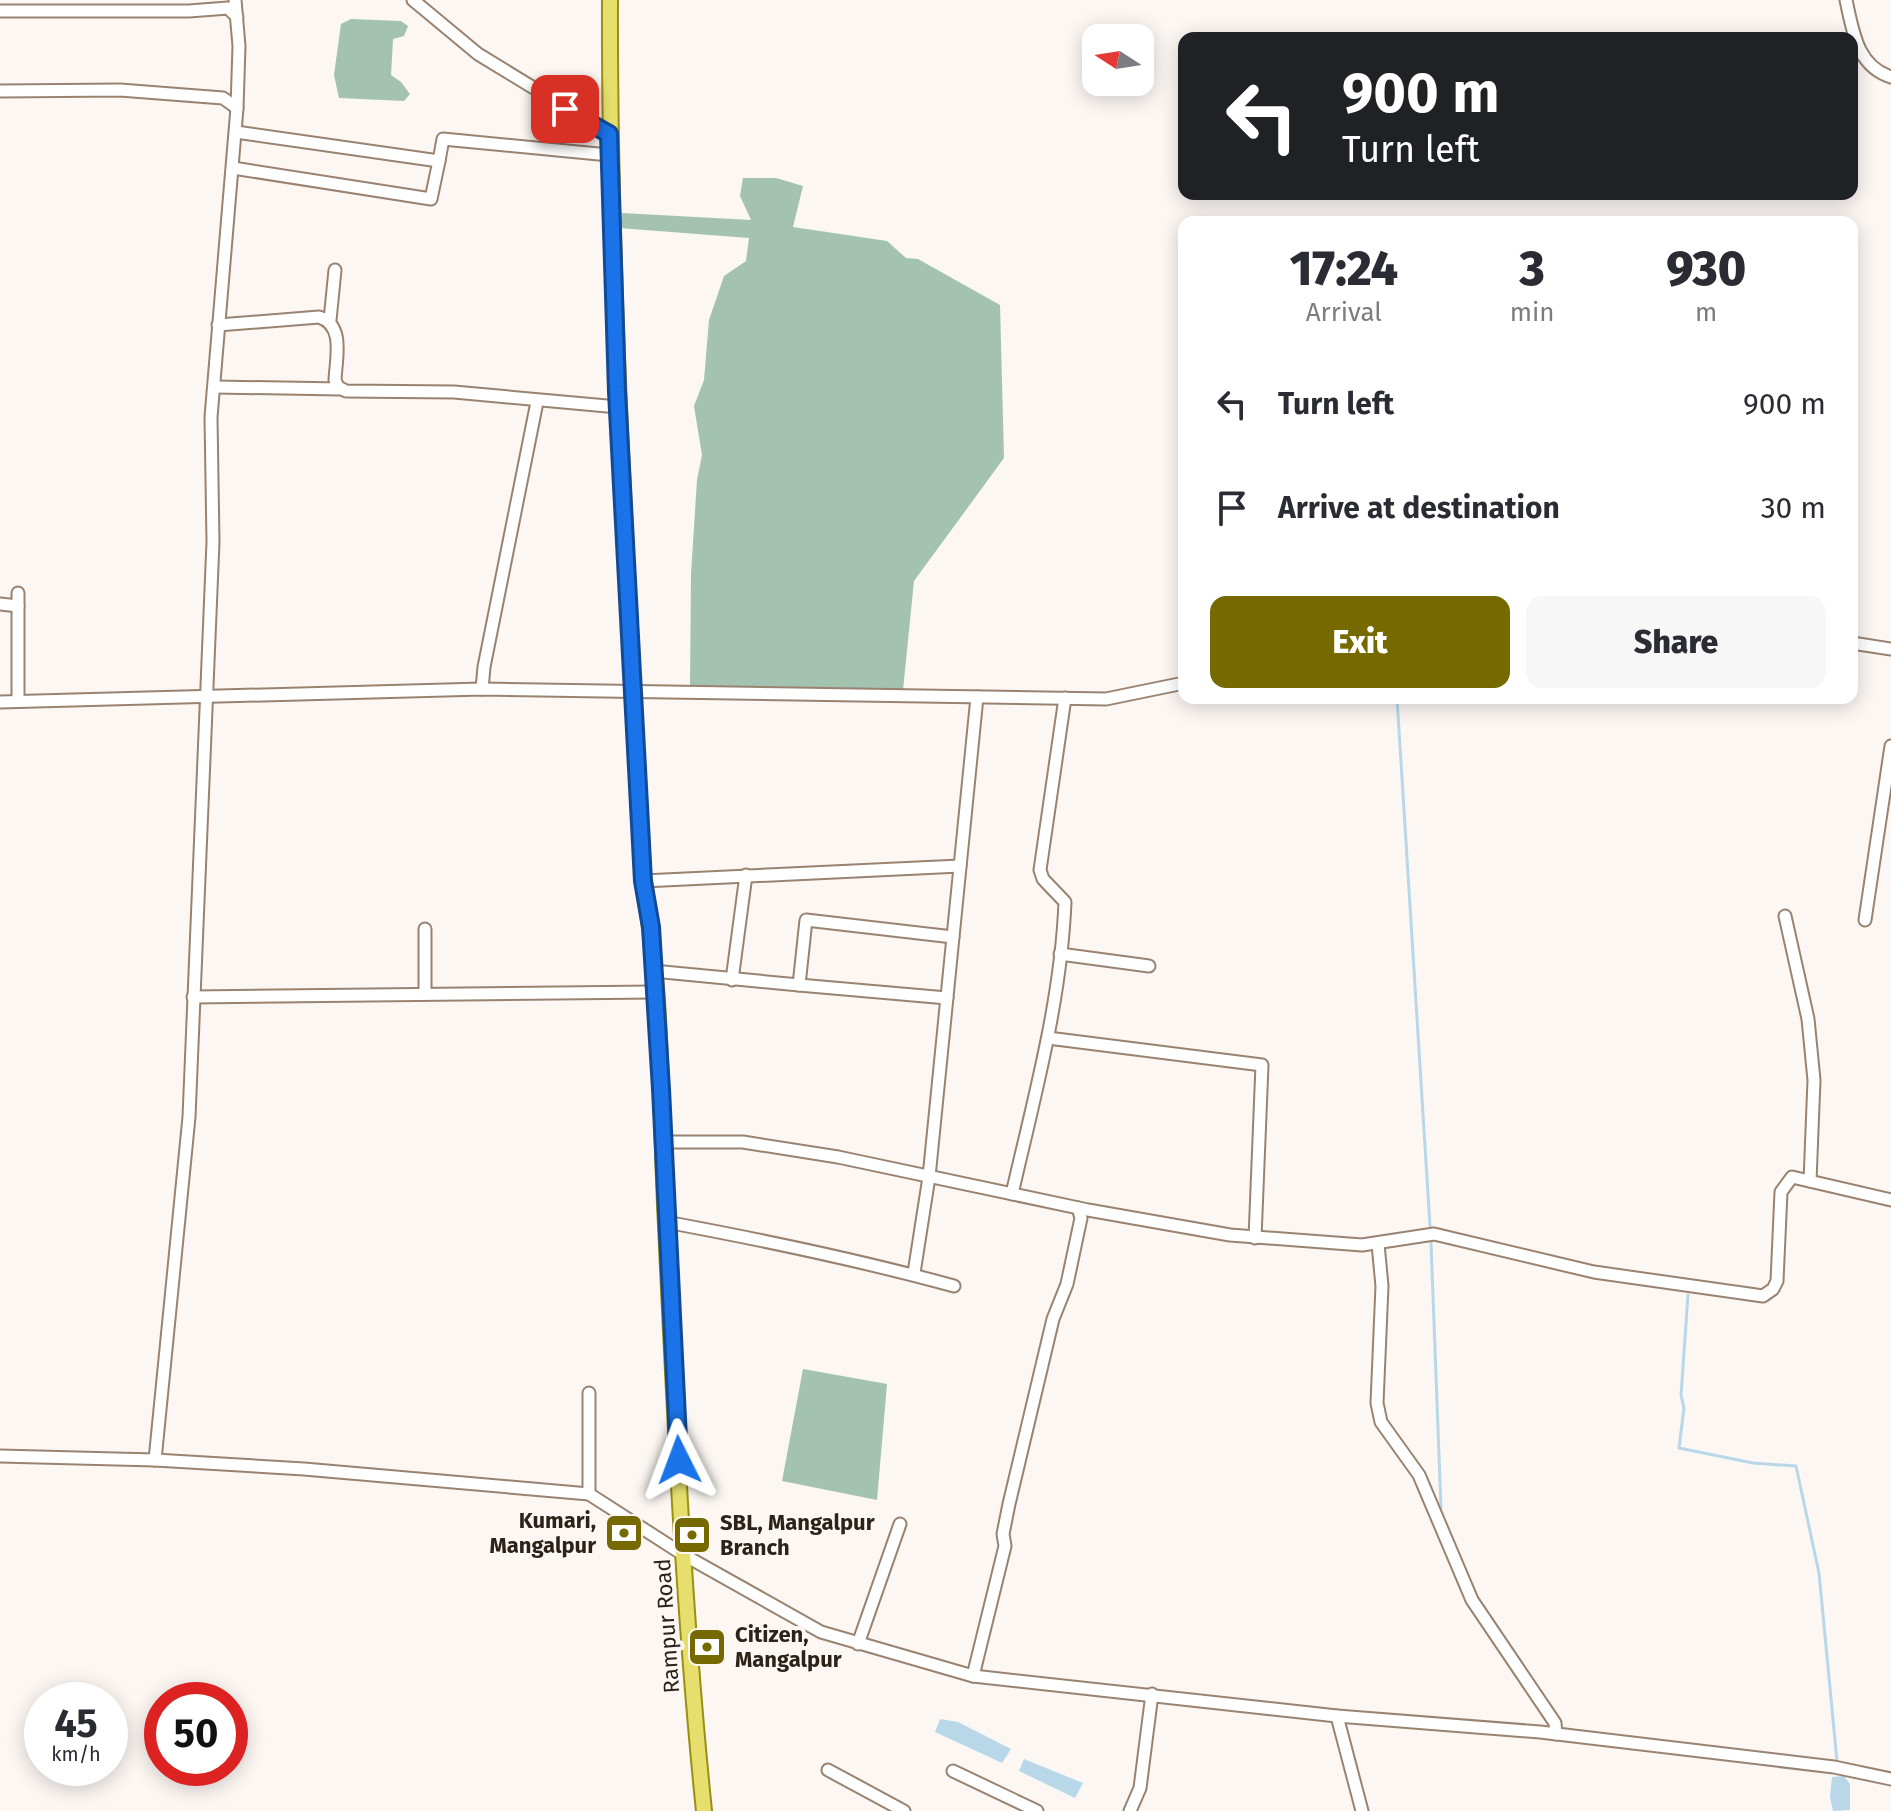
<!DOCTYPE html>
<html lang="en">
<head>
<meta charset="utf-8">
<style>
  body { margin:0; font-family:"Fira Sans",sans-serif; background:#f7f7f7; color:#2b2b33; height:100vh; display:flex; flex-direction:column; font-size:30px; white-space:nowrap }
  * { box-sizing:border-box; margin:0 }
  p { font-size:26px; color:#7c7c81 }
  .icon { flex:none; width:44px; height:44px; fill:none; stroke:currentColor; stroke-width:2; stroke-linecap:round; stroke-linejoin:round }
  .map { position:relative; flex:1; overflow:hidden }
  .sheet { position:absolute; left:1178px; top:216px; width:680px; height:488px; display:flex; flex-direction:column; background:#fff; border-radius:16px; box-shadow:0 4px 20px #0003 }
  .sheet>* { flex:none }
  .guide { position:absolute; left:1178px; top:32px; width:680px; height:168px; border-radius:16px; box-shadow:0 4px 20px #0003; background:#202124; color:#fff; overflow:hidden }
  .needle { width:52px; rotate:282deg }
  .fabs { position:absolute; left:1082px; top:24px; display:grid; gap:16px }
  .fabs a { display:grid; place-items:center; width:72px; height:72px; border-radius:16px; background:#fff; box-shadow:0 4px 20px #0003; font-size:40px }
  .speed { position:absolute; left:24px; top:1682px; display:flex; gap:16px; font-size:40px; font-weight:700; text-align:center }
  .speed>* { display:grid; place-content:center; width:104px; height:104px; border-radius:50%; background:#fff; box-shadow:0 4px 20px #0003; line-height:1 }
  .speed small { font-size:20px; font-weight:400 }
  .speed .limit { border:12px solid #d22; background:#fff; color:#111 }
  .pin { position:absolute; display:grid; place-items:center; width:68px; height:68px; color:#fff; margin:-34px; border-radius:16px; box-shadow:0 4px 12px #0006 }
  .me { position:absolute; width:88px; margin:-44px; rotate:357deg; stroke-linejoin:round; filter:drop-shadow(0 0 6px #0008) }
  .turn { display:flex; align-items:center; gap:28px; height:168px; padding:0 32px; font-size:36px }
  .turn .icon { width:104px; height:104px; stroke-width:2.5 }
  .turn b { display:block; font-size:56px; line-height:68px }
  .eta { display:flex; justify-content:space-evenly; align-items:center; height:136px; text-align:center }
  .eta b { font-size:48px; font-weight:800; line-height:56px }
  .action { display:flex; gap:16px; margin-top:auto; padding:16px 32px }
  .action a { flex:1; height:92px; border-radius:16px; background:#756900; color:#fff; font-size:32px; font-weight:800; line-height:92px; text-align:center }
  .action a+a { background:#f7f7f7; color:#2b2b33 }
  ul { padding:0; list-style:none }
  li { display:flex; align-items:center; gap:24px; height:104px; padding:0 32px }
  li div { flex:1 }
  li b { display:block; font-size:30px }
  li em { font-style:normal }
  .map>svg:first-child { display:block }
  .forest { fill:#a3c2b0 }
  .water { fill:#b8d8e9 }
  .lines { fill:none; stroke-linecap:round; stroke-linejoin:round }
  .stream { stroke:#b8d8e9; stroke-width:3 }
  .minor-casing { stroke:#998370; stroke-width:15 }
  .major-casing { stroke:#9a8f12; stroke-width:18 }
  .minor { stroke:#fff; stroke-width:11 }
  .major { stroke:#e6df6e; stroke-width:14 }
  .route-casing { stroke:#114b97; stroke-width:20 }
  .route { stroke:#1a73e8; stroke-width:14 }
  .labels { text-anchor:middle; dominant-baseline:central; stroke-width:8; stroke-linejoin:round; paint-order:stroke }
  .poi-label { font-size:22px; font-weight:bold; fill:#2b221a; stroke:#fcf7f3; text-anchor:start }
  .street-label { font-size:22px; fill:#2b221a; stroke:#fcf7f3 }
</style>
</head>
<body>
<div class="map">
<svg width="1891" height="1811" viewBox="0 0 1891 1811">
  <rect width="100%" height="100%" fill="#fcf7f3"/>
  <g class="forest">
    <path d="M351 19 401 21 408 26 404 36 393 39 391 75 401 82 410 94 404 101 339 98 334 75 341 24Z"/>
    <path d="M743 178H776L803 186 793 227 887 241 906 258 918 259 1000 305 1004 458 914 581 903 690 690 687 691 574 697 480 702 455 694 406 704 380 709 320 724 276 746 261 749 238 619 228 622 213 751 220 740 196Z"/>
    <path d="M803 1369 887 1384 877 1500 782 1481Z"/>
  </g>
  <g class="water">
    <path d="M940 1719 958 1722 1011 1749 1002 1763 935 1732Z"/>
    <path d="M1024 1759 1083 1783 1075 1798 1019 1771Z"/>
    <path d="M1844 1776 1850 1784V1810L1833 1811 1830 1797 1832 1777Z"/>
  </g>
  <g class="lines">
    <g class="stream">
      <path d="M1397 698 1430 1226"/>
      <path d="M1431 1243 1441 1508"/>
      <path d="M1688 1295 1681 1395 1684 1408 1679 1448 1753 1463 1796 1466 1819 1573 1837 1761"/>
    </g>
    <defs>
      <g id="minor">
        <path d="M413 0 478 54 609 134"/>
        <path d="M1846 0C1853 32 1857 66 1891 77"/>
        <path d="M0 11H189L228 8 237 17"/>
        <path d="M0 91 120 90 223 98 237 108"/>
        <path d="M236 132 439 161 443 139 609 155"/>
        <path d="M233 168 431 199 439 161"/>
        <path d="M330 320 335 270"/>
        <path d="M218 325 319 317C345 325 336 358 335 380L338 387 346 391 454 392 618 407"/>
        <path d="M215 387 341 389"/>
        <path d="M0 604 18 606"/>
        <path d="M1852 643 1891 649"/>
        <path d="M482 689 484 667 537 402"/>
        <path d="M18 701V593"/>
        <path d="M0 702 482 689 1106 699 1184 683"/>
        <path d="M643 881 960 866"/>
        <path d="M1785 916 1808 1019 1814 1080 1810 1181"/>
        <path d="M1865 920 1891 746"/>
        <path d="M1060 954 1149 966"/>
        <path d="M653 971 799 985 806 920 953 937"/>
        <path d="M732 980 746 875"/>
        <path d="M799 985 947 998"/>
        <path d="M425 994V929"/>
        <path d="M193 997 654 992"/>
        <path d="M1048 1038 1262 1065 1255 1238"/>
        <path d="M663 1142H743L838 1157 1088 1210 1230 1235 1362 1245 1434 1234 1594 1272 1763 1296 1773 1289 1777 1281 1781 1192 1792 1177 1891 1200"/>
        <path d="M1012 1194C1034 1098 1061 1001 1065 902L1043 879 1040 870 1065 698"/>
        <path d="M666 1222C763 1240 859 1260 954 1286"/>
        <path d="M1378 1244 1382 1286 1377 1403 1381 1422 1419 1475 1472 1600 1555 1723 1556 1734"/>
        <path d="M914 1273 929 1177 977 697"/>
        <path d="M0 1456 155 1460 304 1469 589 1494 684 1555 821 1632 973 1676 1337 1716 1540 1732 1834 1767 1891 1779"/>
        <path d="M155 1460 189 1117 213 542 211 417 237 108 239 46 235 0"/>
        <path d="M589 1494V1393"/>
        <path d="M858 1644 900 1524"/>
        <path d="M973 1676 1005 1546 1003 1534 1009 1504 1053 1319 1067 1284 1081 1218 1078 1208"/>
        <path d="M1337 1716 1362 1811"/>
        <path d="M828 1770 904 1811"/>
        <path d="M953 1771 1037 1811"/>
        <path d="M1130 1811 1140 1788 1152 1694"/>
      </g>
      <path id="major" d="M610 0C609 294 628 587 643 881 663 994 660 1111 666 1225 675 1420 684 1616 704 1811"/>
    </defs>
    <use href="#minor" class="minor-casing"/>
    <use href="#major" class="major-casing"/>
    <use href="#minor" class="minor"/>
    <use href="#major" class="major"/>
  </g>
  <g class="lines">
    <defs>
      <path id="route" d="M565 109 609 134 617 392 643 881 651 927 661 1089 679 1460"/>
    </defs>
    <use href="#route" class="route-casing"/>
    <use href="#route" class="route"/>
  </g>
  <defs>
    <symbol id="bank-square" viewBox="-11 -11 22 22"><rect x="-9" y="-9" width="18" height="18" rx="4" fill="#756900" stroke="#fcf7f3"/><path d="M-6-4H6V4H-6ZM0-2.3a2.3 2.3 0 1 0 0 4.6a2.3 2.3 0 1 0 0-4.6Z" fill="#fff"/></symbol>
  </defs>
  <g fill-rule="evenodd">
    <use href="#bank-square" x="602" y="1511" width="44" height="44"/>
    <use href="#bank-square" x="670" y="1513" width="44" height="44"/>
    <use href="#bank-square" x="685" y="1625" width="44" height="44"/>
  </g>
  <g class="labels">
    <g class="poi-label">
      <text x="596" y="1520" text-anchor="end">Kumari,<tspan x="596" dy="25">Mangalpur</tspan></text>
      <text x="720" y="1522">SBL, Mangalpur<tspan x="720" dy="25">Branch</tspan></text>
      <text x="735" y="1634">Citizen,<tspan x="735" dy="25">Mangalpur</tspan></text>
    </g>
    <g class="street-label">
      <text transform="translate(667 1626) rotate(-94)">Rampur Road</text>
    </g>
  </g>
</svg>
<div class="fabs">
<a><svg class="needle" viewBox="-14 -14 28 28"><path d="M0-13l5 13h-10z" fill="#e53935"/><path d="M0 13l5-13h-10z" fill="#7c7c81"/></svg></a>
</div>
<div class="speed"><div>45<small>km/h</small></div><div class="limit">50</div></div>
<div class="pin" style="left:565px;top:109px;background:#d93025"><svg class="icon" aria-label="arrive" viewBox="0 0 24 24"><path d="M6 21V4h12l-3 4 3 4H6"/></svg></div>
<svg class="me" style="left:679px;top:1460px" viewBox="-20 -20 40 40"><path d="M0-17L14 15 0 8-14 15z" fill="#1a73e8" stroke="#fff" stroke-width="4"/></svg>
<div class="guide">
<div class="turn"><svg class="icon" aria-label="left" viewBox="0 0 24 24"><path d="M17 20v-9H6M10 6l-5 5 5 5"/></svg><div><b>900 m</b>Turn left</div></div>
</div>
<section class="sheet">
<div class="eta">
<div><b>17:24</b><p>Arrival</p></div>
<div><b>3</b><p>min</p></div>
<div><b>930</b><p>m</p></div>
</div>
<ul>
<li><svg class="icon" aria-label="left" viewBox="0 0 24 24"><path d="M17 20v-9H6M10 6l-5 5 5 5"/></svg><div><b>Turn left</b></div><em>900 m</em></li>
<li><svg class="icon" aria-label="arrive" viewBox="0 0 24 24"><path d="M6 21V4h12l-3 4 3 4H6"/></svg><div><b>Arrive at destination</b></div><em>30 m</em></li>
</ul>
<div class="action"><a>Exit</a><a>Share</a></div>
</section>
</div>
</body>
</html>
